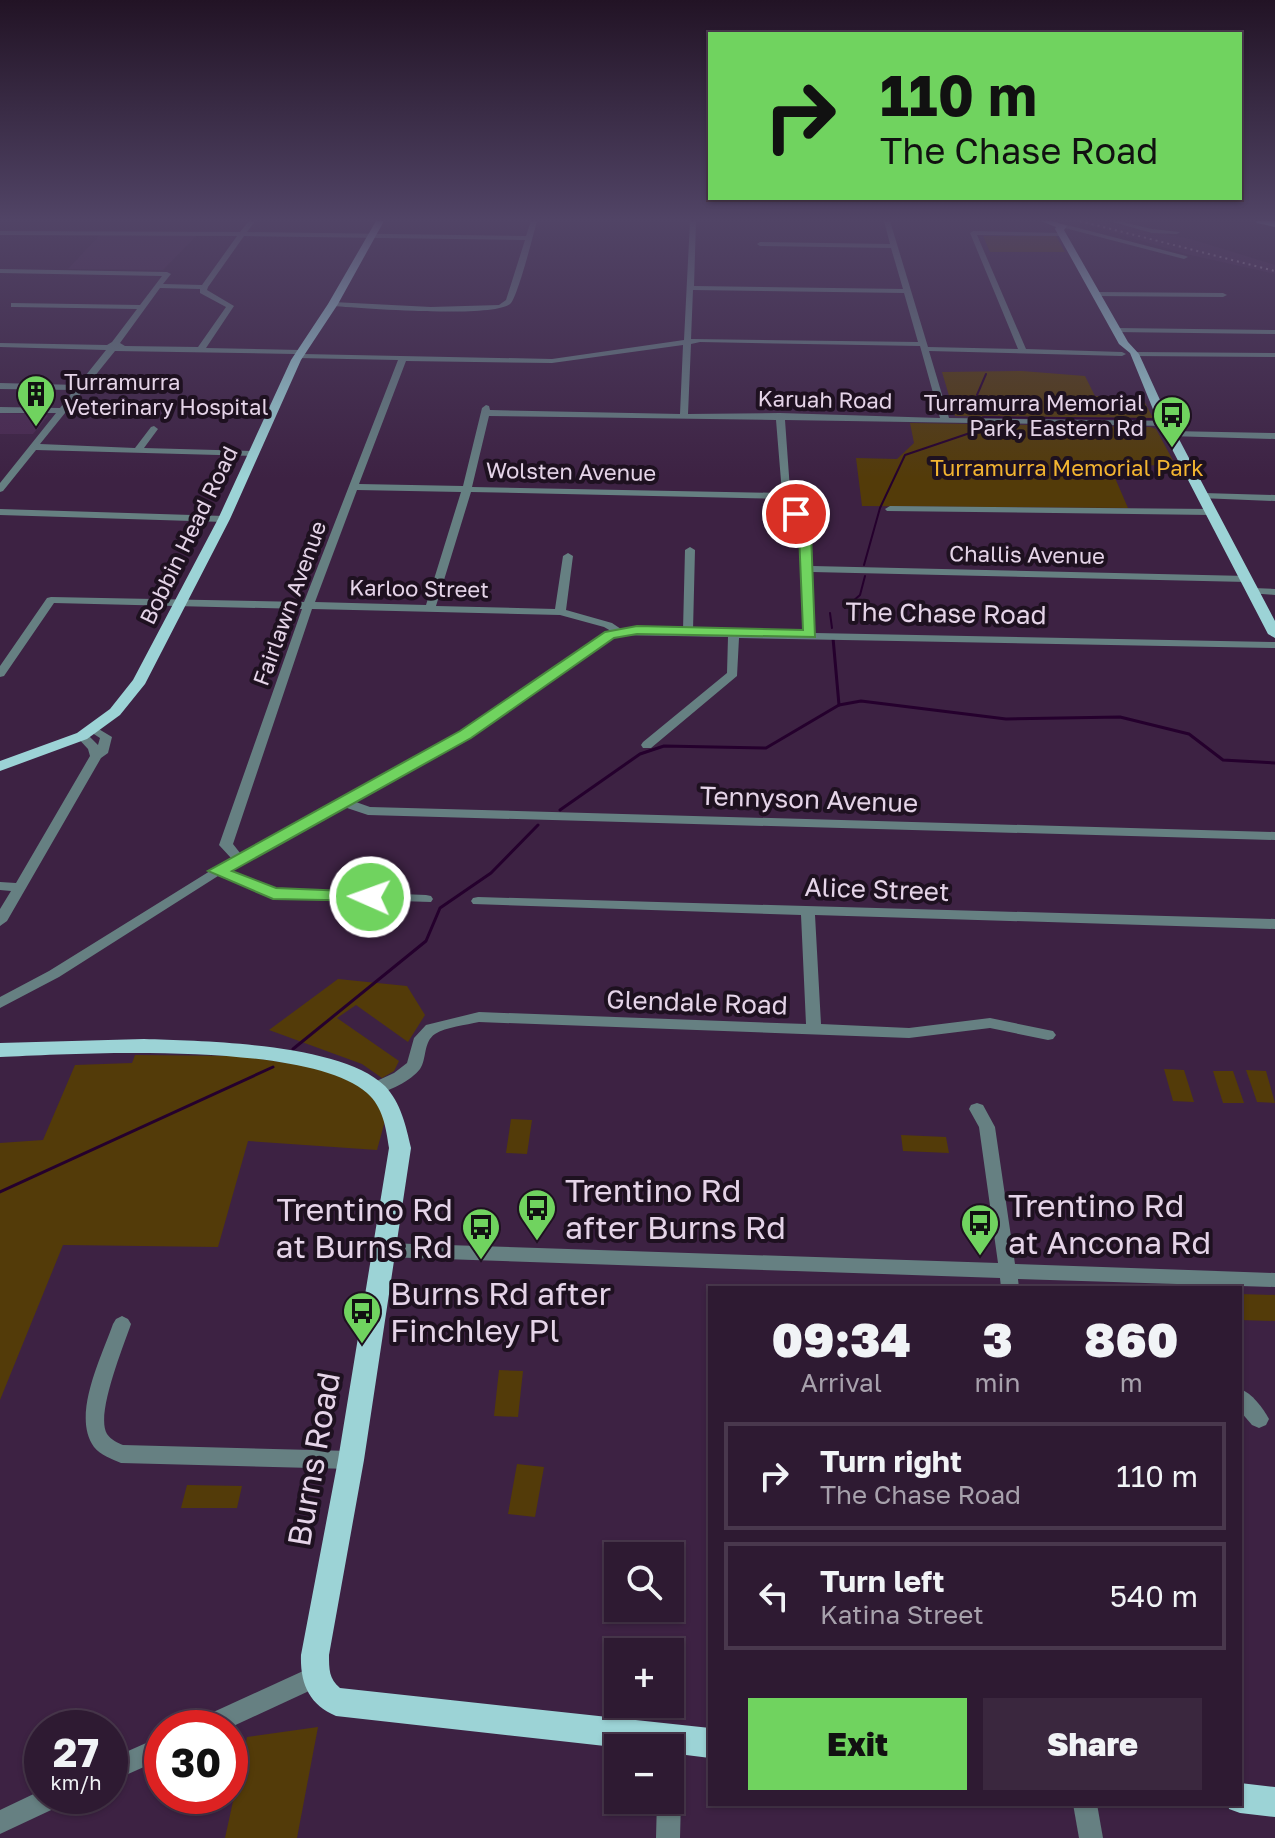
<!DOCTYPE html>
<html lang="en">
<head>
<meta charset="utf-8">
<style>
  body { margin:0; font-family:"Golos Text",sans-serif; background:#3a273e; color:#f1f3f6; height:100vh; display:flex; flex-direction:column; font-size:30px; white-space:nowrap }
  * { box-sizing:border-box; margin:0 }
  p { font-size:26px; color:#a7a1ac }
  .icon { flex:none; width:44px; height:44px; fill:none; stroke:currentColor; stroke-width:2; stroke-linecap:round; stroke-linejoin:round }
  .map { position:relative; flex:1; overflow:hidden }
  .sheet { position:absolute; left:708px; top:1286px; width:534px; height:520px; display:flex; flex-direction:column; background:#2e1a32; border-radius:0px; box-shadow:0 2px 6px #0004,0 0 0 2px #49384d }
  .sheet>* { flex:none }
  .hud { position:absolute; left:708px; top:32px; width:534px; height:168px; border-radius:0px; box-shadow:0 2px 6px #0004,0 0 0 2px #49384d; background:#70d35f; color:#111; overflow:hidden }
  .tools { position:absolute; left:604px; top:1542px; display:grid; gap:16px }
  .tools a { display:grid; place-items:center; width:80px; height:80px; border-radius:0px; background:#2e1a32; box-shadow:0 2px 6px #0004,0 0 0 2px #49384d; font-size:40px }
  .speed { position:absolute; left:24px; top:1710px; display:flex; gap:16px; font-size:40px; font-weight:700; text-align:center }
  .speed>* { display:grid; place-content:center; width:104px; height:104px; border-radius:50%; background:#2e1a32; box-shadow:0 2px 6px #0004,0 0 0 2px #49384d; line-height:1 }
  .speed small { font-size:20px; font-weight:400 }
  .speed .limit { border:12px solid #d22; background:#fff; color:#111 }
  .pin { position:absolute; display:grid; place-items:center; width:68px; height:68px; color:#fff; margin:-34px; border:4px solid #fff; border-radius:50%; box-shadow:0 2px 8px #0007 }
  .me { position:absolute; width:88px; margin:-44px; rotate:272deg; stroke-linejoin:round; filter:drop-shadow(0 0 6px #0008) }
  .turn { display:flex; align-items:center; gap:28px; height:168px; padding:0 40px; font-size:36px }
  .turn .icon { width:104px; height:104px; stroke-width:2.5 }
  .turn b { display:block; font-size:56px; line-height:68px }
  .eta { display:flex; justify-content:space-evenly; align-items:center; height:136px; text-align:center }
  .eta b { font-size:48px; font-weight:800; line-height:56px }
  .cta { display:flex; gap:16px; margin-top:auto; padding:16px 40px }
  .cta a { flex:1; height:92px; border-radius:0px; background:#70d35f; color:#111; font-size:32px; font-weight:800; line-height:92px; text-align:center }
  .cta a+a { background:#3a273e; color:#f1f3f6 }
  ul { padding:0; list-style:none }
  li { display:flex; align-items:center; gap:24px; height:108px; margin:0 16px 12px; padding:0 24px; border:4px solid #49384d; border-radius:0px }
  li div { flex:1 }
  li b { display:block; font-size:30px }
  li em { font-style:normal }
  .map>svg:first-child { display:block }
  .built { fill:#492950 }
  .green { fill:#533b09 }
  .lines { fill:none; stroke-linecap:round; stroke-linejoin:round }
  .stream-far1 { stroke:#25002d; stroke-width:2 }
  .stream { stroke:#25002d; stroke-width:3 }
  .minor { fill:#668082; fill-rule:evenodd }
  .major { fill:#9cd3d6; fill-rule:evenodd }
  .highway { fill:#b1f3f7; fill-rule:evenodd }
  .rail { stroke:#af9bb3; stroke-width:2; stroke-dasharray:2 4; stroke-linecap:butt }
  .route { fill:#70d35f; stroke:#49893e; stroke-width:2 }
  .labels { text-anchor:middle; dominant-baseline:central; stroke-width:8; stroke-linejoin:round; paint-order:stroke }
  .far-poi-label { font-size:22px; fill:#e5d4e8; stroke:#1e1120; text-anchor:start }
  .far-street-label { font-size:22px; fill:#e5d4e8; stroke:#1e1120 }
  .far-park-label { font-size:22px; fill:#f3b531; stroke:#1e1120 }
  .street-label { font-size:26px; fill:#e5d4e8; stroke:#1e1120 }
  .near-poi-label { font-size:32px; fill:#e5d4e8; stroke:#1e1120; text-anchor:start }
  .near-street-label { font-size:32px; fill:#e5d4e8; stroke:#1e1120 }
</style>
</head>
<body>
<div class="map">
<svg width="1275" height="1838" viewBox="0 0 1275 1838">
  <rect width="100%" height="100%" fill="#3d2243"/>
  <g class="built">
    <path d="M1075 221H1100L1194 240 1275 265V274L1186 254Z"/>
    <path d="M100 235H197L163 270 68 269Z"/>
    <path d="M0 413 45 414 48 416 33 434H0Z"/>
  </g>
  <g class="green">
    <path d="M983 236H1056L1065 252H990Z"/>
    <path d="M1022 371 1085 376 1095 396 1142 397 1153 418 955 416 942 372Z"/>
    <path d="M910 423 1151 427 1156 429 1176 466 1109 464 1128 508 862 506 856 458 897 459 914 443Z"/>
    <path d="M338 979 407 986 425 1015 408 1042 356 1005 337 1018 399 1061 394 1071 382 1078 362 1064 269 1030Z"/>
    <path d="M135 1055 244 1056 329 1070 377 1095 386 1117 377 1150 248 1141 218 1247 63 1245 0 1400V1143L43 1140 75 1065 132 1063Z"/>
    <path d="M1164 1069 1184 1070 1194 1102 1173 1101Z"/>
    <path d="M1246 1070 1266 1071 1275 1103 1257 1102Z"/>
    <path d="M1213 1071H1233L1244 1103H1223Z"/>
    <path d="M511 1119 532 1120 527 1154 506 1153Z"/>
    <path d="M901 1135 946 1137 949 1153 903 1151Z"/>
    <path d="M1240 1294 1275 1295V1321L1240 1320Z"/>
    <path d="M499 1370 523 1371 518 1417 494 1416Z"/>
    <path d="M517 1464 544 1467 535 1517 508 1514Z"/>
    <path d="M187 1485 242 1486 237 1508H181Z"/>
    <path d="M318 1727 297 1838H225L247 1737Z"/>
  </g>
  <g class="lines">
    <g class="stream-far1">
      <path d="M982 412 977 395 986 374"/>
      <path d="M983 417 1153 419"/>
      <path d="M864 565 880 508 905 455 970 433 982 424"/>
      <path d="M845 608 860 595 865 576"/>
      <path d="M830 613 832 628"/>
    </g>
    <g class="stream">
      <path d="M833 638 839 705"/>
      <path d="M560 810 640 754 664 746 766 748 839 705 861 701 1006 719 1120 717 1189 734 1223 760 1275 763"/>
      <path d="M293 1049 426 941 440 908 491 873 538 825"/>
      <path d="M0 1192 273 1067"/>
    </g>
    <g class="minor">
      <path d="M249 221H255L247 232 526 236 531 221H537C533 236 518 295 511 303 497 319 360 308 333 306L329 304 333 302 431 307 499 305 506 300 525 240 244 236 208 287 207 290 234 306 206 348 300 350H303V354L552 359 684 340 690 221H696L694 286 903 289 891 248 760 246 757 244 760 242 890 244 884 221H890L928 347 1018 349 970 233 973 231 1064 233 1062 236 977 235 1026 349 1122 352 1126 354 1122 356 929 351 949 418 1165 421 1168 422V426L785 420 790 490 810 533 812 566 1247 576 1252 579 1247 582 812 572 815 633 1275 642V648L739 638 737 676 651 748H643L641 745 643 742 727 673 728 637 620 635 605 641 469 738 353 801 370 807 1275 832V840L368 815 344 807 228 870 275 889 426 895 431 896 433 899 431 902 273 897 218 876 59 977 0 1008V997L49 971 231 858 219 845 302 609 54 603 4 676 0 677V666L47 598 51 597 304 602 398 360 298 358H295V354L115 351 40 444 135 448 151 427 154 426 158 429 144 448 252 451 257 454 255 456 36 450 3 491 0 492V483L56 413H0V407L60 408 74 390 0 389V383L78 385 106 350 0 347V343L107 345 112 342 137 309 14 307H11V303L140 305 162 276 0 273V269L167 272 171 274 163 284 202 285 237 236 0 235V231L240 232ZM160 288 200 289V293L226 307 198 347 125 346 120 343ZM693 290 904 293 918 342 691 339ZM700 342 920 346 940 418 780 413 688 414 691 344ZM683 345 680 414 490 410 489 406 486 405 482 408 463 486 359 484 406 361 552 363ZM489 416 776 420 782 493 472 487ZM357 490 461 492 426 605 315 602ZM471 492 784 499 800 533 804 632 739 631 734 629 729 631 693 630 695 550 690 547 685 550 683 630 621 629 612 623 566 610 573 556 568 553 563 556 555 609 436 606ZM312 609 560 615 604 627 611 631 597 637 461 732 240 853 233 844Z"/>
      <path d="M1109 221H1118L1152 229 1180 232 1177 234 1152 233Z"/>
      <path d="M1063 224 1186 256 1188 257 1184 259 1061 227Z"/>
      <path d="M1097 292 1223 293 1227 295 1223 297 1094 296V292Z"/>
      <path d="M1117 328 1275 330V334L1114 332 1113 330Z"/>
      <path d="M1135 352 1275 353V357L1132 356 1131 354Z"/>
      <path d="M1171 431 1275 433V439L1168 436V432Z"/>
      <path d="M1203 493 1275 495V501L1200 498 1198 496Z"/>
      <path d="M890 506 1211 509 1216 512 1211 515 887 511 885 509Z"/>
      <path d="M0 509 224 516 229 519 224 522 0 515Z"/>
      <path d="M1253 588 1275 589V595L1249 593 1248 591Z"/>
      <path d="M92 725 112 737 108 753 101 758 7 921 0 926V909L11 891 0 890V882L16 883 90 756 88 749 76 736 78 733H86L98 745 100 738 86 729Z"/>
      <path d="M478 897 1275 919V929L815 915 821 1024 909 1028 990 1018 1048 1030 1053 1031 1056 1035 1053 1039 1048 1040 990 1028 909 1038 479 1022C466 1025 446 1027 435 1034 423 1042 427 1059 420 1069 411 1081 383 1096 368 1093L366 1089 368 1085 394 1073 407 1063 414 1038 426 1025 479 1012 806 1024 801 915 473 904 471 901 473 898Z"/>
      <path d="M977 1103 983 1105 995 1127 1015 1264 1275 1273V1287L1018 1279 1019 1288H1001L1000 1278 384 1257 378 1255 375 1250 378 1245 384 1243 998 1263 979 1127 969 1109 971 1105Z"/>
      <path d="M122 1316 128 1319 131 1324C124 1345 95 1415 107 1434 111 1440 118 1443 123 1445L351 1451 358 1454 361 1460 358 1466 351 1469 121 1463C112 1459 100 1455 94 1447 71 1416 102 1356 113 1324L116 1319Z"/>
      <path d="M1240 1389C1252 1393 1263 1408 1269 1419L1266 1425 1259 1428 1252 1425 1240 1411Z"/>
      <path d="M314 1666 322 1669 325 1677 322 1685 229 1728H193L196 1720Z"/>
      <path d="M162 1736V1759L110 1782V1759Z"/>
      <path d="M670 1789 677 1792 681 1800 680 1838H656L657 1800H670Z"/>
      <path d="M42 1790V1796H68L64 1804 0 1834V1810Z"/>
      <path d="M1073 1804H1097L1103 1838H1079Z"/>
    </g>
    <g class="major">
      <path d="M376 221H384L338 304 301 360 230 519 145 684 120 715 87 739 0 771V761L77 733 110 709 133 680 218 519 291 360 328 304Z"/>
      <path d="M1041 221H1053L1067 226 1064 230 1128 342 1139 354 1171 424 1275 621V638L1268 634 1159 424 1130 353 1119 344 1055 229 1056 227Z"/>
      <path d="M144 1039C204 1041 341 1043 385 1086 401 1103 406 1126 411 1148L364 1460 329 1655C329 1669 329 1679 340 1688L710 1728V1758L670 1753V1748H623L336 1716C309 1705 300 1683 301 1655L338 1460 389 1148C386 1128 383 1107 367 1093 306 1041 81 1053 0 1057V1043Z"/>
      <path d="M1240 1783 1275 1787V1817L1240 1813 1229 1809 1228 1804H1240Z"/>
    </g>
    <path class="highway" d="M1256 221H1275V227L1257 223Z"/>
    <path class="rail" d="M1080 221 1275 271"/>
  </g>
  <linearGradient id="sky" x2="0" y2="1"><stop stop-color="#221325"/><stop offset="0.46" stop-color="#514466"/><stop offset="1" stop-color="#514466" stop-opacity="0"/></linearGradient>
  <rect width="1275" height="478" fill="url(#sky)"/>
  <path class="route" d="M796 511 800 512 811 533 815 637 637 634 614 638 471 738 232 871 276 888 370 892 376 893V901L273 899 208 871 460 731 605 632 637 626 803 630 799 533 789 514Z"/>
  <defs>
    <symbol id="building-pin" viewBox="-11 -11 22 30"><path d="M0 17L-7.5 6A9.5 9.5 0 1 1 7.5 6Z" fill="#70d35f" stroke="#1e1120"/><path d="M-4-6H4V6H1V3H-1V6H-4ZM-2.5-4.3h1.7v1.8h-1.7ZM.8-4.3h1.7v1.8H.8ZM-2.5-1h1.7V.8h-1.7ZM.8-1h1.7V.8H.8Z" fill="#111"/></symbol>
    <symbol id="bus-pin" viewBox="-11 -11 22 30"><path d="M0 17L-7.5 6A9.5 9.5 0 1 1 7.5 6Z" fill="#70d35f" stroke="#1e1120"/><path d="M-5-6H5V4H4V6H2V4H-2V6H-4V4H-5ZM-3.5-4V0h7V-4ZM-3.5 1.2v1.5H-2V1.2ZM2 1.2v1.5H3.5V1.2Z" fill="#111"/></symbol>
  </defs>
  <g fill-rule="evenodd">
    <use href="#building-pin" x="14" y="372" width="44" height="60"/>
    <use href="#bus-pin" x="1150" y="393" width="44" height="60"/>
    <use href="#bus-pin" x="515" y="1186" width="44" height="60"/>
    <use href="#bus-pin" x="958" y="1201" width="44" height="60"/>
    <use href="#bus-pin" x="459" y="1205" width="44" height="60"/>
    <use href="#bus-pin" x="340" y="1289" width="44" height="60"/>
  </g>
  <g class="labels">
    <g class="far-poi-label">
      <text x="64" y="381">Turramurra<tspan x="64" dy="25">Veterinary Hospital</tspan></text>
      <text x="1144" y="402" text-anchor="end">Turramurra Memorial<tspan x="1144" dy="25">Park, Eastern Rd</tspan></text>
    </g>
    <g class="far-street-label">
      <text transform="translate(825 399) rotate(1)">Karuah Road</text>
      <text transform="translate(571 471) rotate(1)">Wolsten Avenue</text>
      <text transform="translate(188 535) rotate(-64)">Bobbin Head Road</text>
      <text transform="translate(1027 554) rotate(1)">Challis Avenue</text>
      <text transform="translate(419 588) rotate(1)">Karloo Street</text>
      <text transform="translate(289 603) rotate(-70)">Fairlawn Avenue</text>
    </g>
    <g class="far-park-label">
      <text x="1067" y="467">Turramurra Memorial Park</text>
    </g>
    <g class="street-label">
      <text transform="translate(946 613) rotate(1)">The Chase Road</text>
      <text transform="translate(809 799) rotate(2)">Tennyson Avenue</text>
      <text transform="translate(877 889) rotate(2)">Alice Street</text>
      <text transform="translate(697 1002) rotate(2)">Glendale Road</text>
    </g>
    <g class="near-poi-label">
      <text x="565" y="1190">Trentino Rd<tspan x="565" dy="37">after Burns Rd</tspan></text>
      <text x="1008" y="1205">Trentino Rd<tspan x="1008" dy="37">at Ancona Rd</tspan></text>
      <text x="453" y="1209" text-anchor="end">Trentino Rd<tspan x="453" dy="37">at Burns Rd</tspan></text>
      <text x="390" y="1293">Burns Rd after<tspan x="390" dy="37">Finchley Pl</tspan></text>
    </g>
    <g class="near-street-label">
      <text transform="translate(313 1459) rotate(-80)">Burns Road</text>
    </g>
  </g>
</svg>
<div class="tools">
<a><svg class="icon" aria-label="search" viewBox="0 0 24 24"><circle cx="10" cy="10" r="6"/><path d="M15 15l6 6"/></svg></a>
<a>+</a>
<a>−</a>
</div>
<div class="speed"><div>27<small>km/h</small></div><div class="limit">30</div></div>
<div class="pin" style="left:796px;top:514px;background:#d93025"><svg class="icon" aria-label="arrive" viewBox="0 0 24 24"><path d="M6 21V4h12l-3 4 3 4H6"/></svg></div>
<svg class="me" style="left:370px;top:897px" viewBox="-20 -20 40 40"><circle r="17" fill="#70d35f" stroke="#fff" stroke-width="3"/><path d="M0-11L8 9 0 5-8 9z" fill="#fff"/></svg>
<div class="hud">
<div class="turn"><svg class="icon" aria-label="right" viewBox="0 0 24 24"><path d="M7 20v-9h11M14 6l5 5-5 5"/></svg><div><b>110 m</b>The Chase Road</div></div>
</div>
<section class="sheet">
<div class="eta">
<div><b>09:34</b><p>Arrival</p></div>
<div><b>3</b><p>min</p></div>
<div><b>860</b><p>m</p></div>
</div>
<ul>
<li><svg class="icon" aria-label="right" viewBox="0 0 24 24"><path d="M7 20v-9h11M14 6l5 5-5 5"/></svg><div><b>Turn right</b><p>The Chase Road</p></div><em>110 m</em></li>
<li><svg class="icon" aria-label="left" viewBox="0 0 24 24"><path d="M17 20v-9H6M10 6l-5 5 5 5"/></svg><div><b>Turn left</b><p>Katina Street</p></div><em>540 m</em></li>
</ul>
<div class="cta"><a>Exit</a><a>Share</a></div>
</section>
</div>
</body>
</html>
